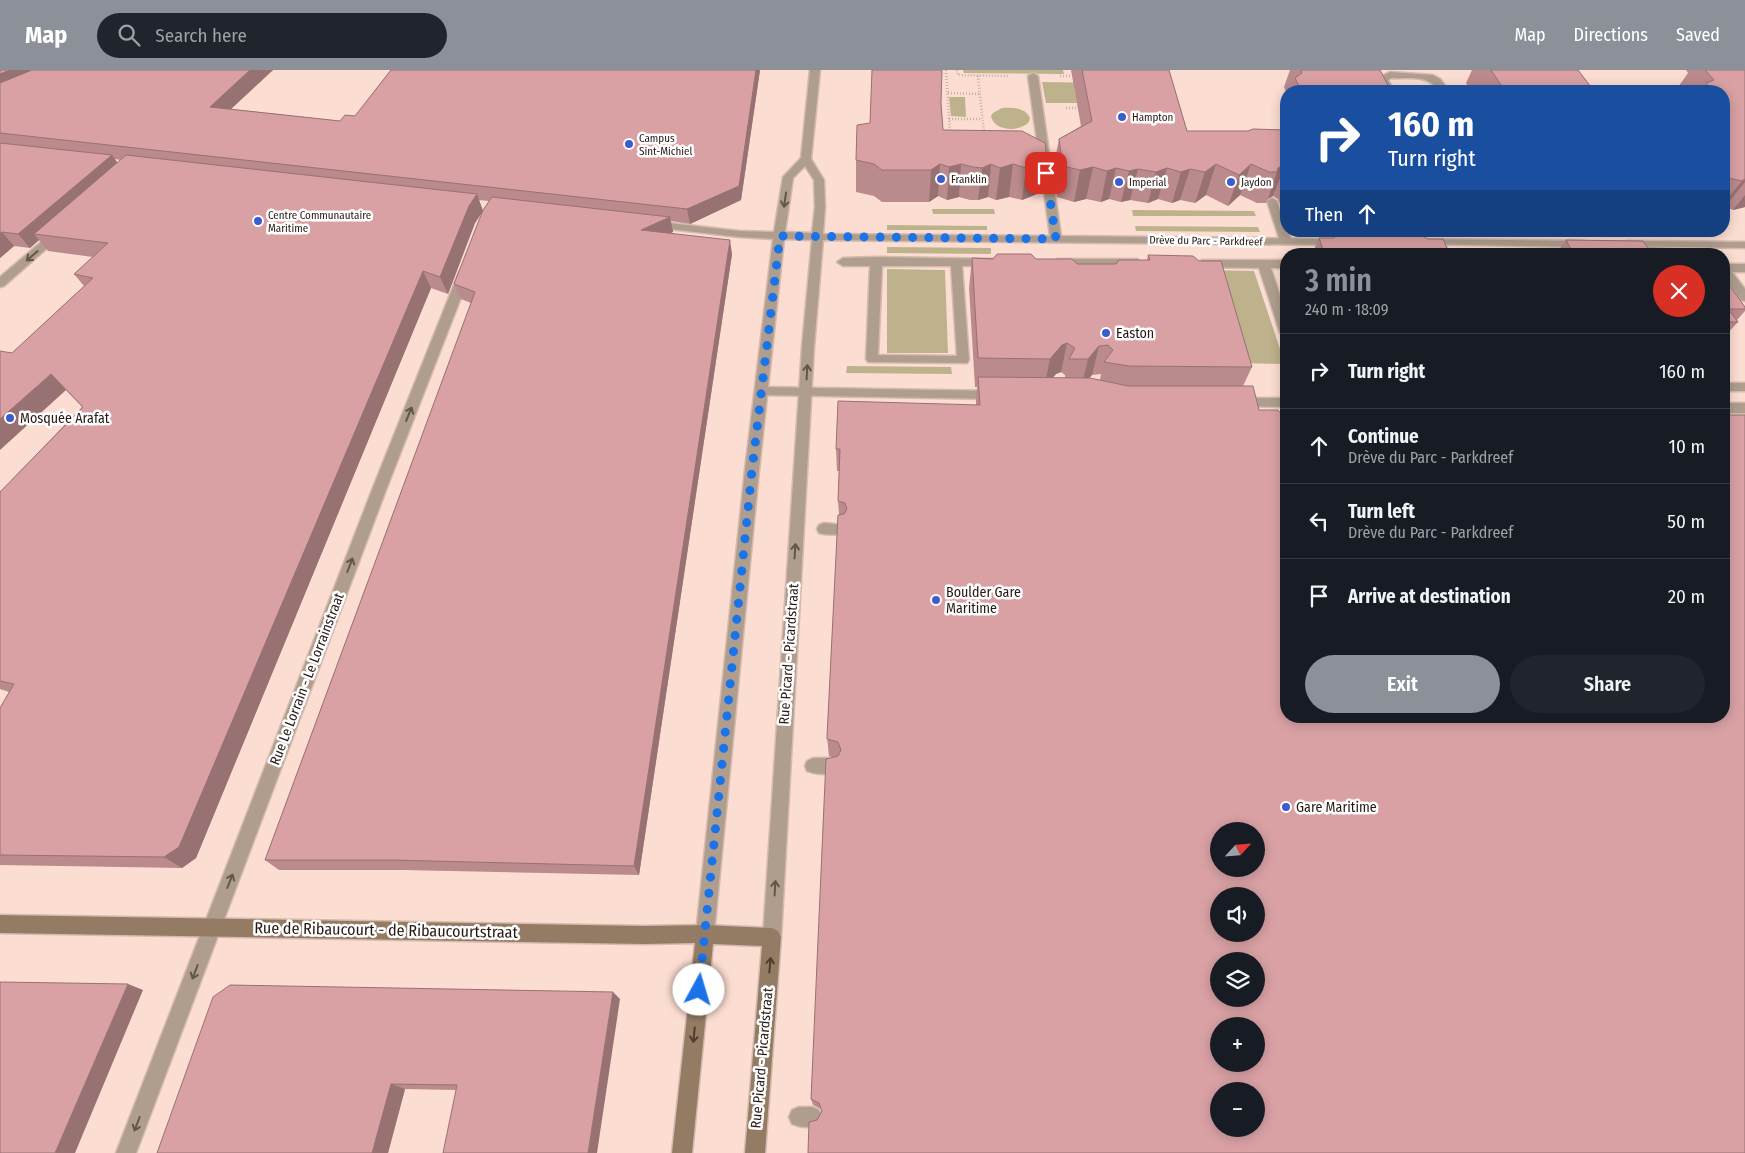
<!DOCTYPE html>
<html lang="en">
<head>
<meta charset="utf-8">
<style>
  body { margin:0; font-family:"Fira Sans Condensed",sans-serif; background:#20242c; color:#f1f3f6; height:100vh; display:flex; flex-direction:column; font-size:19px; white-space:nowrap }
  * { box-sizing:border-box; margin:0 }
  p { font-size:16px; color:#9ea1a6 }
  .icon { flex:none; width:28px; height:28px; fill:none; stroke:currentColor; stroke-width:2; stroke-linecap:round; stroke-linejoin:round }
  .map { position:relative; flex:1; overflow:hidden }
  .details { position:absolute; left:1280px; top:178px; width:450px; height:475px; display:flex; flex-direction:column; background:#171b24; border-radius:20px; box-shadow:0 2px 12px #0003 }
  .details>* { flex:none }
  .top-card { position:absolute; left:1280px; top:15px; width:450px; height:152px; border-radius:20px; box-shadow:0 2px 12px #0003; background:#1a4fa0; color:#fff; overflow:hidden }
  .needle { width:32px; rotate:64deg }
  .fabs { position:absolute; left:1210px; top:752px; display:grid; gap:10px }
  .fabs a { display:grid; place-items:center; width:55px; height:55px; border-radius:50%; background:#171b24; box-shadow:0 2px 12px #0003; font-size:25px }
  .pin { position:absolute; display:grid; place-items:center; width:42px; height:42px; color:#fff; margin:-21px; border-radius:10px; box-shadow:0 2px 8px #0006 }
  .me { position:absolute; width:55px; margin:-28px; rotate:6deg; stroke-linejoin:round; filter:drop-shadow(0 0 4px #0008) }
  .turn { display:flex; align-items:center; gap:18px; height:105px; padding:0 25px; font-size:22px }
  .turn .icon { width:65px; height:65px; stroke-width:2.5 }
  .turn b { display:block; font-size:35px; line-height:42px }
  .then { display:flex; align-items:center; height:48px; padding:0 25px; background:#0003; gap:10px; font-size:19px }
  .round { display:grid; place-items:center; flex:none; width:52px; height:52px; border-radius:26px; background:#20242c }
  .summary { display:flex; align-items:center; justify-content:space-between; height:85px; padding:0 25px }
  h1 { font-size:30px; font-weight:600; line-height:38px; color:#8c9099 }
  .button { display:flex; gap:10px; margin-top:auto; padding:10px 25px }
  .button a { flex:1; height:58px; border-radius:30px; background:#8c9099; color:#fff; font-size:20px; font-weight:600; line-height:58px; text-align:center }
  .button a+a { background:#20242c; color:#f1f3f6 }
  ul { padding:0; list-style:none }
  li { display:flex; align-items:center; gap:15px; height:75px; padding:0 25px; border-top:1px solid #363941 }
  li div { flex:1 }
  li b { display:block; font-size:19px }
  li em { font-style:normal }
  header { display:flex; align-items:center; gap:30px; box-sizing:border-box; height:70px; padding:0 25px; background:#8c9099; color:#fff }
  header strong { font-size:24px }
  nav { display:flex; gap:28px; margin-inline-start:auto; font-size:18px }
  .search { width:350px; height:45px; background:#20242c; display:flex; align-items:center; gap:12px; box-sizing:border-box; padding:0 18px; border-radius:28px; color:#9ea1a6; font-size:19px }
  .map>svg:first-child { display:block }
  .green { fill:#bdb28c }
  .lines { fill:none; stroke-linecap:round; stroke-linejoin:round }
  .lane-casing { stroke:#d6bab0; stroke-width:3 }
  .street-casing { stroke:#d6bab0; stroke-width:3 }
  .secondary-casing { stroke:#d6bab0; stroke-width:3 }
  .path { stroke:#9a837b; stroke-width:2.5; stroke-dasharray:0.5 2.5; stroke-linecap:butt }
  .lane { fill:#af9e8e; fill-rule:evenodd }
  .street { fill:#af9e8e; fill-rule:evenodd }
  .secondary { fill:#947c64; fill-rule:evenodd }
  .wall { fill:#bb8a8d; fill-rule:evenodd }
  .shaded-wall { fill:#987173 }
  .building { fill:#d9a1a4; stroke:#987173; fill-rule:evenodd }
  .oneway { stroke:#64554b }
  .oneway2 { stroke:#4d3c30 }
  .route { stroke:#1a73e8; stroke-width:9; stroke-dasharray:0 16.2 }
  .poi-dot { fill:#3b5ccd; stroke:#fff; stroke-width:2 }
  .labels { text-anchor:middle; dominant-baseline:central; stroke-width:5; stroke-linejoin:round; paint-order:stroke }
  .far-poi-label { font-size:11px; fill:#271914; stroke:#fff; text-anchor:start }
  .far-street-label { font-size:11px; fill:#271914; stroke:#fff }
  .poi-label { font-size:14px; fill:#271914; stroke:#fff; text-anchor:start }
  .street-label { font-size:14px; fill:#271914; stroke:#fff }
  .near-street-label { font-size:16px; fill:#271914; stroke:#fff }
</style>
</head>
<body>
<header>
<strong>Map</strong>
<div class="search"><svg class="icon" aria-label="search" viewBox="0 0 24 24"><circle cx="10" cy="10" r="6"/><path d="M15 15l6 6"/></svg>Search here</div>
<nav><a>Map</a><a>Directions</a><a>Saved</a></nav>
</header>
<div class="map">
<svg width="1745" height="1083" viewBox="0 0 1745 1083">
  <rect width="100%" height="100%" fill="#fcddd2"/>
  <g class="green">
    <path d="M963 0H1063L1064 4 964 3Z"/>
    <path d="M1042 12 1102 13 1103 17H1074L1077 33H1046Z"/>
    <path d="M949 27H965L966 47 951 46Z"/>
    <path d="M1002 38C1013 37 1025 38 1030 48L1029 52C1020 62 994 62 991 46L993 43Z"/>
    <path d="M932 139H994L995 144H933Z"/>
    <path d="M1132 140 1254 141 1256 146H1133Z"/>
    <path d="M887 155 987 156V160H887Z"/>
    <path d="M1135 156 1258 157 1260 162 1136 161Z"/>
    <path d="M1605 161H1693L1696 166 1608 165Z"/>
    <path d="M887 177 991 178V184L887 183Z"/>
    <path d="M887 199 945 200 948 283H887Z"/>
    <path d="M1205 200 1254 201 1285 294 1231 293Z"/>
    <path d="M847 296 951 297 952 304 846 303Z"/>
  </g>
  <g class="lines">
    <defs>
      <g id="lane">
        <path d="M1272 128 1277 131 1286 161H1288L1292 171 1290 173H1282L1280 171 1267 131Z"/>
        <path d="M761 317 995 321 1000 322 1001 325 1000 328 995 329 761 325 757 324 755 321 757 318Z"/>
      </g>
      <g id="street">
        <path d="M810 0H820L811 89 824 110 825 137 823 164 1050 166 1028 6 1033 3 1038 6 1061 166 1336 169 1342 172 1336 175 823 170 814 277 781 867 778 873 772 876 766 873 763 867 802 277 812 170 784 169 759 400 714 864 711 870 705 873 699 870 696 864 745 400 773 169 739 167 652 157 647 154 652 151 739 161 774 162 783 107 801 88ZM805 96 814 110 815 137 812 163 785 162 793 108Z"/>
        <path d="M1390 2 1433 5 1440 9 1449 21H1439C1428 4 1410 9 1391 8L1388 10 1394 21H1384L1378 8Z"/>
        <path d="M58 160 62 161 64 163 62 165 4 216 0 217V207L54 161Z"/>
        <path d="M1424 169 1584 171 1590 174 1584 177 1420 174 1418 172 1420 170Z"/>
        <path d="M1627 171 1745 172V178L1623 176 1621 174 1623 172Z"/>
        <path d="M876 187 996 189 998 192 996 195 992 196H962L969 290 967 293 868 292 866 289 870 196H843L837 192 843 188ZM882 196H951L957 286 878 285Z"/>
        <path d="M1057 189H1137L1143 193 1137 197 1053 196 1051 193Z"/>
        <path d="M1202 190H1286V198H1271L1286 245V267L1280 263 1259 198 1198 197 1196 194Z"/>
        <path d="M1724 194H1745V202H1732L1745 219V231L1741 230 1724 207Z"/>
        <path d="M465 198 471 202 386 420 136 1083H116L372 420 459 202Z"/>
        <rect x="1724" y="313" width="21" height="8"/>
        <path d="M1238 328H1286V337L1233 336 1232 333 1233 330Z"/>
        <rect x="1724" y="333" width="21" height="10"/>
        <path d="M824 453 844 455 846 459 844 463C836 465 827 465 819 463L817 459 819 455Z"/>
        <path d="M813 688H832L838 691 840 696 838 701C829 705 816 705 807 701L805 696 807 691Z"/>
        <path d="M799 1037H812L819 1040 822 1047 819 1054C810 1058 801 1058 792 1054L789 1047 792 1040Z"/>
      </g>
      <path id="secondary" d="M0 845 644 856 705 855 772 858 778 861 781 867 765 1083H745L762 876 713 874 692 1083H672L695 873 644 874 0 863Z"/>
    </defs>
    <use href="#lane" class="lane-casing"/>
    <use href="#street" class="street-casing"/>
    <use href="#secondary" class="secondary-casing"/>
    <g class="path">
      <path d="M946 0 950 64"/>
      <path d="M957 0 958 5 1009 6"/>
      <path d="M978 6 984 62"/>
      <path d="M1060 6H1074"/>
      <path d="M948 23 980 24"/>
      <path d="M1066 38H1078"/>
      <path d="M949 49H982"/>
    </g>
    <use href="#lane" class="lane"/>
    <use href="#street" class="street"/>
    <use href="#secondary" class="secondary"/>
  </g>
  <g class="wall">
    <path d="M0 0H273L231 39 340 51 355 46 391 0H760L741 130 690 154 671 151 673 162 670 163 732 184 639 805 402 800H279L265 790 471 233 461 229 454 214 483 141 475 153 448 224 431 218 196 788 182 798 0 795V638L9 622 0 619V422L82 337 66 320 12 283 84 216 74 204 93 187 48 181 39 170 30 178 14 176 0 188ZM114 89 121 90 117 93ZM479 130 489 131 483 141Z"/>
    <path d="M1071 0H1169L1187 61H1248L1286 60V134H1280L1278 129 1273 126 1268 129 1266 133H1257L1240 125 1228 136 1206 125 1195 133 1180 130 1172 133 1158 129 1148 133 1130 130 1121 132 1109 129 1101 132 1086 129 1074 132 1057 127 1053 100 1059 69 1081 56Z"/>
    <path d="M1290 0H1380L1391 21H1286V22L1284 17Z"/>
    <path d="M1472 0H1578L1594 21H1471L1466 13Z"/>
    <path d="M1686 0H1745V137L1733 140 1725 137 1724 138V21H1678L1676 20 1688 3Z"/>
    <path d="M941 33 943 60 1022 61 1042 122 1022 130 1009 127 996 130 988 127 978 130H970L959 127 947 130 938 126 929 132H882L874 126 856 122V90L870 53Z"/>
    <path d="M1286 33V45L1284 39Z"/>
    <path d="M1319 168 1450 184H1312Z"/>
    <path d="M1566 170 1648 178 1706 184H1553L1555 181H1558Z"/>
    <path d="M1148 185 1252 297 1243 316 817 1050 822 1042 821 1039 813 1035 811 1029 832 687 829 686 827 667 839 444 838 431 839 401H837L836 379 976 335V330L977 317H975L969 218 972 188 1036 189 1077 194H1116L1147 190ZM1061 302 1065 305V308H1052L1056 304ZM1101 304 1100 310 1089 308 1092 305Z"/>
    <path d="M1724 208 1745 237V241L1737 250 1738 252 1724 267Z"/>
    <path d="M230 915 620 929 456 1020 405 1019 388 1083Z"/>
  </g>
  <g class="shaded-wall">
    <path d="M10 0H57L0 22V4Z"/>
    <path d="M250 0H273L218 51 210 37Z"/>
    <path d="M756 0H760L741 130 690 154 687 139Z"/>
    <path d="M112 85 122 99 34 164 39 170 30 178 18 164Z"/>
    <path d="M1047 90 1042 122 1022 130 1026 98Z"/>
    <path d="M940 94 938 126 929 132 931 100Z"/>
    <path d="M961 94 959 127 947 130 949 97Z"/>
    <path d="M991 94 988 127 978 130 982 98Z"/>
    <path d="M1013 94 1009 127 996 130 1000 98Z"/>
    <path d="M1216 94 1206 125 1195 133 1205 102Z"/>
    <path d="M1251 94 1240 125 1228 136 1239 105Z"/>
    <path d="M1285 95 1273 126 1268 129 1277 102 1278 98Z"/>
    <path d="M1093 97 1086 129 1074 132 1080 100Z"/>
    <path d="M1116 98 1109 129 1101 132 1107 101Z"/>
    <path d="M1167 98 1158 129 1148 133 1156 102Z"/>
    <path d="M1138 99 1130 130 1121 132 1129 101Z"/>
    <path d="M1190 99 1180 130 1172 133 1181 102Z"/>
    <path d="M1745 109V112L1724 138V133L1742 111Z"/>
    <path d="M477 124 483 141 475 153 448 224 440 207 469 136Z"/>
    <path d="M1745 125V137L1733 140Z"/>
    <path d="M670 147 673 162 644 175 641 160Z"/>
    <path d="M2 162 14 176 0 188V163Z"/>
    <path d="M730 170 732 184 639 805 634 796Z"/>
    <path d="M423 201 431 218 196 788 182 798 164 787Z"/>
    <path d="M1067 273 1061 302 1056 304 1044 318 1050 289 1062 275Z"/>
    <path d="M1099 276 1092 305 1081 318 1088 289Z"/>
    <path d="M51 304 66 320 0 380V349Z"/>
    <path d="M128 914 143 920 75 1083H55Z"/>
    <path d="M613 922 620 929 597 1083H588Z"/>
    <path d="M391 1014 405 1019 388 1083H372Z"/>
  </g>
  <g class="building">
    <path d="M0 0H10L0 4Z"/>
    <path d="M32 0H250L210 37 340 51 345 45 355 46 391 0H756L739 116 687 139 0 63V13Z"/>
    <path d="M872 0H942L941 33 943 60 1022 61 1045 73 1047 90 1026 98 1013 94 1000 98 991 94 982 98 973 97 961 94 949 97 940 94 931 100H882L874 94 856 90 857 55 870 53Z"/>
    <path d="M1082 0H1169L1187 61H1248L1253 59 1286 60V96L1285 95 1278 98 1277 102H1269L1251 94 1239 105 1216 94 1205 102 1190 99 1181 102 1167 98 1156 102 1138 99 1129 101 1116 98 1107 101 1093 97 1080 100 1063 96 1059 69 1092 51Z"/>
    <path d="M1301 0H1380L1391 21H1301L1295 8 1302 3Z"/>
    <path d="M1491 0H1578L1594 21H1505Z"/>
    <path d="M1705 0H1745V109L1742 111 1724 107V40L1728 36 1724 32V21H1714L1706 13 1714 10Z"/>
    <path d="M0 73 112 85 18 164 2 162 0 163Z"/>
    <path d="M126 85 477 124 469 136 440 207 423 201 179 777 164 787 0 785V638L14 614 0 611V422L83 337 51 304 0 349V281L12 283 93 208 74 204 108 173 34 164Z"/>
    <path d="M492 127 670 147 641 160 730 170 634 796 391 790H265L475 222 454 214 483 140Z"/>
    <path d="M1339 161H1415L1428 169H1443L1450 184H1324V183L1319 168H1334Z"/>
    <path d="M1566 170 1643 171 1648 178 1702 179 1706 184H1556L1555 181H1572Z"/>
    <path d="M997 184H1031L1036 189H1072L1077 194H1116L1119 190H1150L1148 185 1193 186 1199 191H1221L1252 297 1129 296 1104 292 1113 280 1108 275 1099 276 1088 289H1069L1075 278 1067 273 1062 275 1050 289 978 288 972 188 993 189Z"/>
    <path d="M1724 208 1745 237V239H1728L1738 252H1724Z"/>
    <path d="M978 307 1090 308 1128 316H1253L1259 340H1278L1282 345H1286V646H1724V345H1745V1083H808L809 1052 817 1050 822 1041 819 1033 811 1029 826 689 838 686 841 680 838 672 827 669V667L838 445 844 444 847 439 845 433 838 431 840 379H836L838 331 980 335ZM1219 761H1256V799H1219ZM1219 826H1256V864H1219ZM1219 891H1256V929H1219ZM1219 956H1256V994H1219ZM1219 1021H1256V1059H1219Z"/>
    <path d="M0 912 128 914 55 1083H0Z"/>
    <path d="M230 915 613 922 588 1083H443L457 1015 391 1014 372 1083H157L213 927Z"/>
  </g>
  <defs><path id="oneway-shaft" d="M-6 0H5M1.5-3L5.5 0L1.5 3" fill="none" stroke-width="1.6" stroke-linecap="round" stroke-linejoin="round" transform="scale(1.25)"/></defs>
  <g class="oneway">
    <use href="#oneway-shaft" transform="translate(785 130) rotate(98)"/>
    <use href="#oneway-shaft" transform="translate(32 186) rotate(139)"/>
    <use href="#oneway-shaft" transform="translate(807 302) rotate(-87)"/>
    <use href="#oneway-shaft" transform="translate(409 344) rotate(-68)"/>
    <use href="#oneway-shaft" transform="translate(795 481) rotate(-86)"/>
    <use href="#oneway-shaft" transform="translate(350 495) rotate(-69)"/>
    <use href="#oneway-shaft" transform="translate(230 811) rotate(-69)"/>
    <use href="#oneway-shaft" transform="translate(775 818) rotate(-87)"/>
    <use href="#oneway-shaft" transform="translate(195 902) rotate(111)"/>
    <use href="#oneway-shaft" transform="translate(137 1054) rotate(111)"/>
  </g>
  <g class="oneway2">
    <use href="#oneway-shaft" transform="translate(770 895) rotate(-85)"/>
    <use href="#oneway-shaft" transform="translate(694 965) rotate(96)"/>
  </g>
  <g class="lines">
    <path class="route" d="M699 920 752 400 780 166 1056 169 1046 103"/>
  </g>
  <g class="poi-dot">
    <circle cx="1122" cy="47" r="5"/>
    <circle cx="629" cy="74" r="5"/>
    <circle cx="941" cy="109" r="5"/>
    <circle cx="1119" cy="112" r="5"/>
    <circle cx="1231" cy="112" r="5"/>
    <circle cx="258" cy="151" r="5"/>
    <circle cx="1106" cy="263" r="5"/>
    <circle cx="10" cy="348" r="5"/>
    <circle cx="936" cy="530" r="5"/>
    <circle cx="1286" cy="737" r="5"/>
  </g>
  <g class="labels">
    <g class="far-poi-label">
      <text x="1132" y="47">Hampton</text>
      <text x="639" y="68">Campus<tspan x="639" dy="13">Sint-Michiel</tspan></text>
      <text x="951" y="109">Franklin</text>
      <text x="1129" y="112">Imperial</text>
      <text x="1241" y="112">Jaydon</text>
      <text x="268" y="145">Centre Communautaire<tspan x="268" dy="13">Maritime</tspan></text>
    </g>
    <g class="far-street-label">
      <text transform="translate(1206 171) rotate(1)">Drève du Parc - Parkdreef</text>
    </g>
    <g class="poi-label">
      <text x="1116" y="263">Easton</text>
      <text x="20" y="348">Mosquée Arafat</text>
      <text x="946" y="522">Boulder Gare<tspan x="946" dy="16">Maritime</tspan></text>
      <text x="1296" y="737">Gare Maritime</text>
    </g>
    <g class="street-label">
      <text transform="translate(789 584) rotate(-86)">Rue Picard - Picardstraat</text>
      <text transform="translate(307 609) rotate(-69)">Rue Le Lorrain - Le Lorrainstraat</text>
      <text transform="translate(762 988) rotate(-85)">Rue Picard - Picardstraat</text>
    </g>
    <g class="near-street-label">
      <text transform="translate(386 860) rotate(1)">Rue de Ribaucourt - de Ribaucourtstraat</text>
    </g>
  </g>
</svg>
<div class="fabs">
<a><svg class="needle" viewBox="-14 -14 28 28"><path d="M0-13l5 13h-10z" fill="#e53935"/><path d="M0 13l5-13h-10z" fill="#9ea1a6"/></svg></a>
<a><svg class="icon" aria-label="sound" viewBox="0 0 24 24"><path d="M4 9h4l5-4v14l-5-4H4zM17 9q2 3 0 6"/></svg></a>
<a><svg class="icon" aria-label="layers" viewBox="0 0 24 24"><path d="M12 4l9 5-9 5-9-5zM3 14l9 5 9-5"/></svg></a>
<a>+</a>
<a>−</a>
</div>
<div class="pin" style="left:1046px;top:103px;background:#d93025"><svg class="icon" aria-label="arrive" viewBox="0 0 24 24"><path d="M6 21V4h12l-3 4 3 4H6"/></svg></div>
<svg class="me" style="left:699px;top:920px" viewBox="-20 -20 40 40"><circle r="19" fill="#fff"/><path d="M0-13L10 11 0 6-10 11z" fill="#1a73e8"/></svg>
<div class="top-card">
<div class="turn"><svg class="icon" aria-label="right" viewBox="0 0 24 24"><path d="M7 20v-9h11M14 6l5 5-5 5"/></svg><div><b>160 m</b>Turn right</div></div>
<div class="then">Then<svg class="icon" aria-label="ahead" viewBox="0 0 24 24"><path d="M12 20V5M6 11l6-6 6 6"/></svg></div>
</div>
<section class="details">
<div class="summary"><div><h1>3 min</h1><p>240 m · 18:09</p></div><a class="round" style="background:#d93025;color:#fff"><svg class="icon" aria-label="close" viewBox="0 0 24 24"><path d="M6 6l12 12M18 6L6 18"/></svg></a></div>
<ul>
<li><svg class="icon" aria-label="right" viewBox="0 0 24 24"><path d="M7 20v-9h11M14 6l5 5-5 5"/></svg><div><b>Turn right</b></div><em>160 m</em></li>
<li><svg class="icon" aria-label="ahead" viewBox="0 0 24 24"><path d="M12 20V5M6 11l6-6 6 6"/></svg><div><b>Continue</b><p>Drève du Parc - Parkdreef</p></div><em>10 m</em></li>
<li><svg class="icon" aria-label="left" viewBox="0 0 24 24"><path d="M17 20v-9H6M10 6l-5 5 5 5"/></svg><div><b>Turn left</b><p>Drève du Parc - Parkdreef</p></div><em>50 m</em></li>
<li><svg class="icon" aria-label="arrive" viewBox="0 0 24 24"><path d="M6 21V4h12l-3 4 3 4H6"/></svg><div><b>Arrive at destination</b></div><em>20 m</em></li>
</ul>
<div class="button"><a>Exit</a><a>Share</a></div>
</section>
</div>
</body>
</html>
